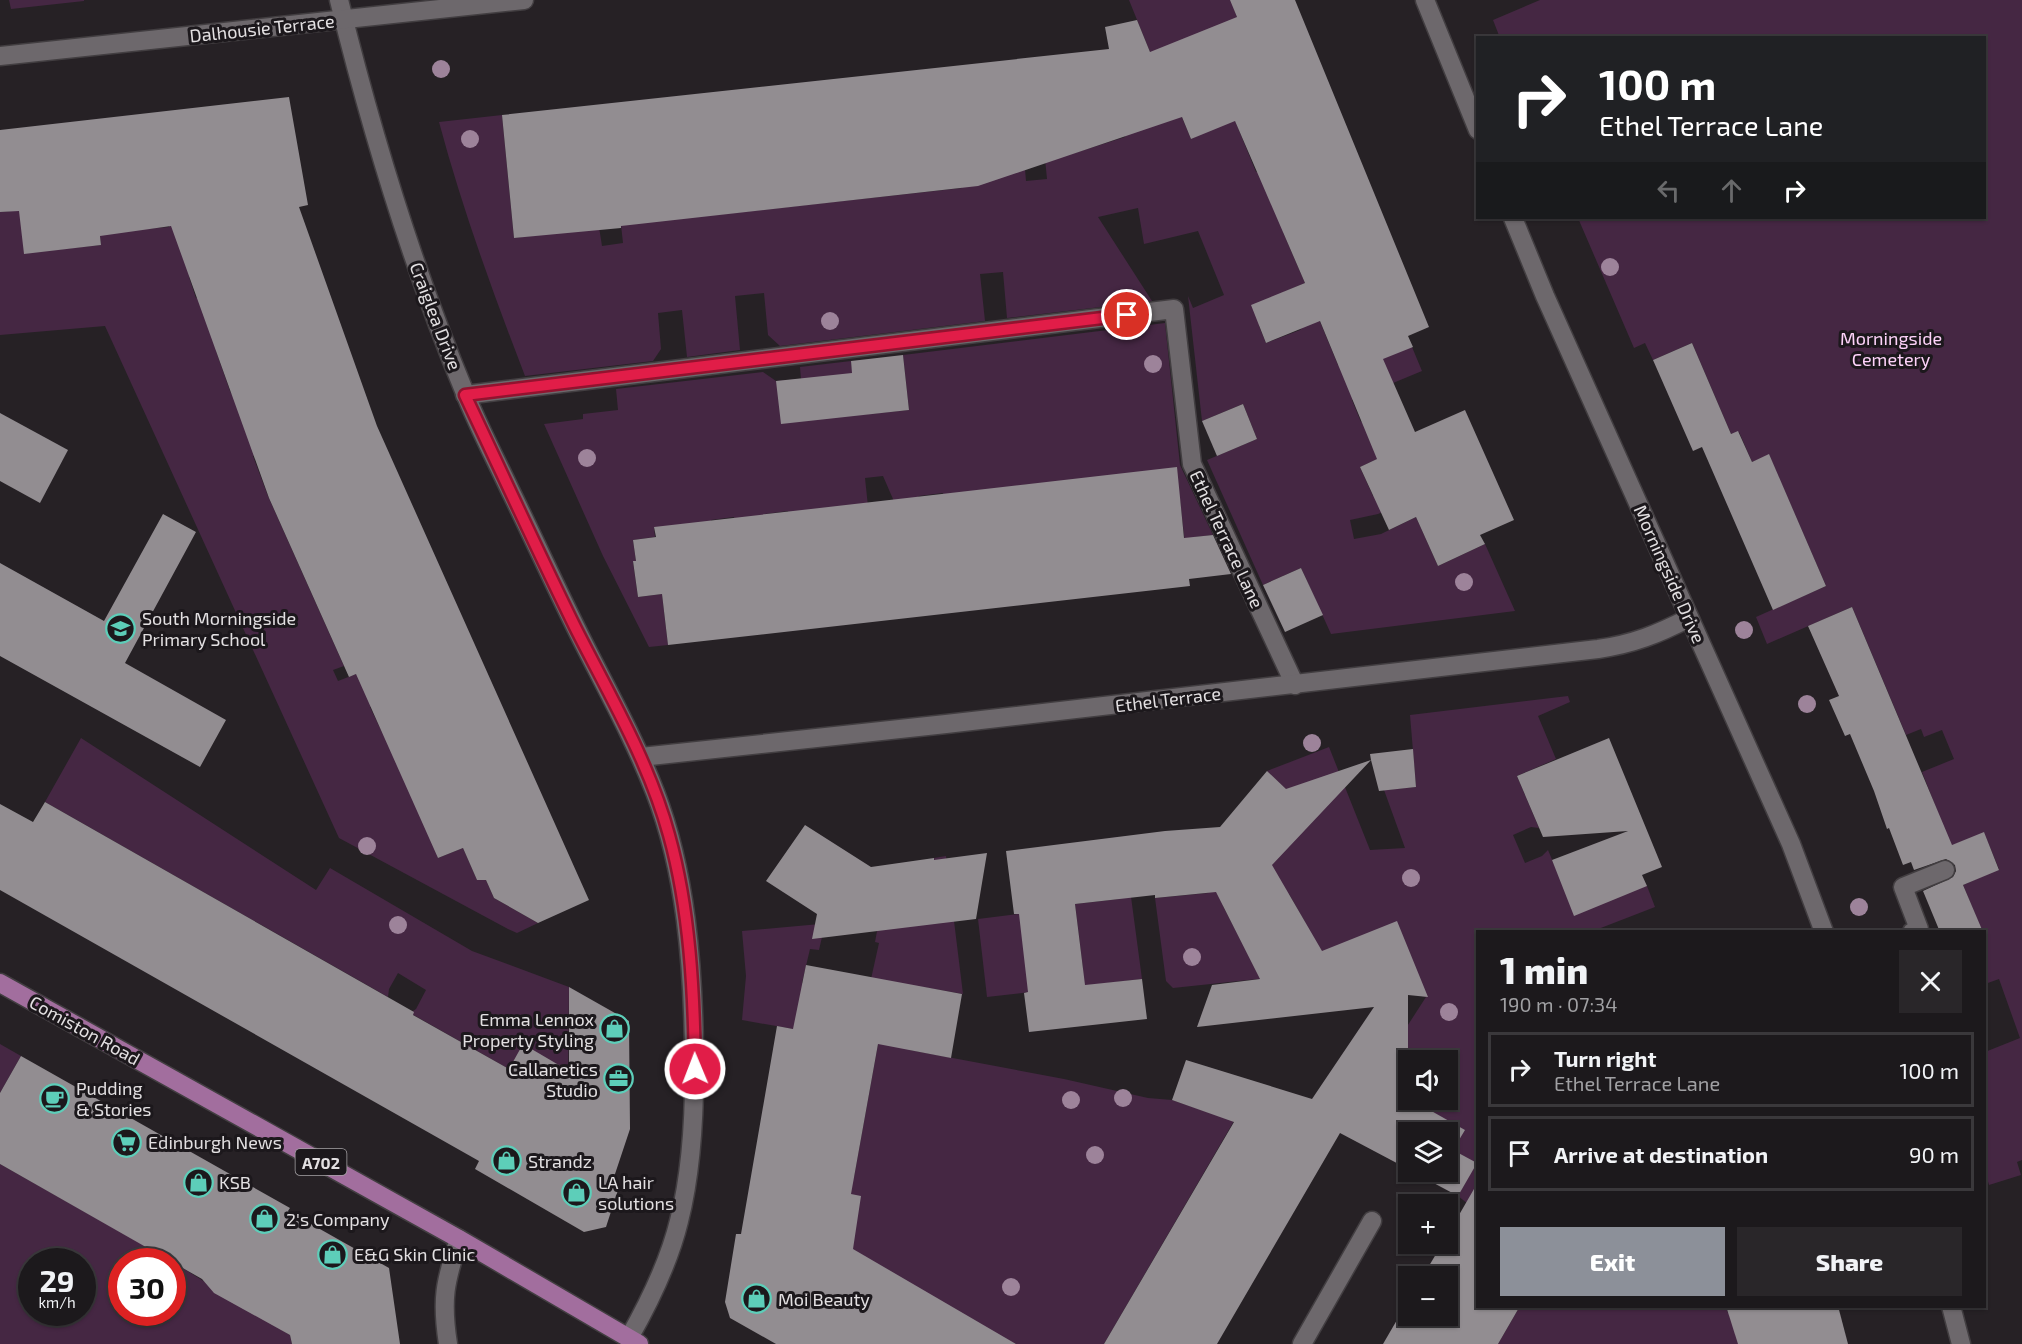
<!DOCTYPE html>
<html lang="en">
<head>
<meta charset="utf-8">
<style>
  body { margin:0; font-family:"Exo 2",sans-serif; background:#292629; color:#f1f3f6; height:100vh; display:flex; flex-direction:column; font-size:22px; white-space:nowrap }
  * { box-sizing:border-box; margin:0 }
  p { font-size:20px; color:#a0a0a3 }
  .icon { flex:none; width:33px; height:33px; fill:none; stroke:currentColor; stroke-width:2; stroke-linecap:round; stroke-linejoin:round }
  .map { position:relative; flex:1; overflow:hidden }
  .sheet { position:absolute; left:1476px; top:930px; width:510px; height:378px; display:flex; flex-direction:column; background:#1c191c; border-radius:0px; box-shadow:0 2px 4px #0004,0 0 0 2px #3a383b }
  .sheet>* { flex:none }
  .guide { position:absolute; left:1476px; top:36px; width:510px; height:183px; border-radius:0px; box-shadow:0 2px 4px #0004,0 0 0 2px #3a383b; background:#202124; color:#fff; overflow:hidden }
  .buttons { position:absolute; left:1398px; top:1050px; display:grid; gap:12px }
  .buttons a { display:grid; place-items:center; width:60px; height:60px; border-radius:0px; background:#1c191c; box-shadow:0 2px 4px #0004,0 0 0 2px #3a383b; font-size:30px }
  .speed { position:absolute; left:18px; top:1248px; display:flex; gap:12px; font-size:30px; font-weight:700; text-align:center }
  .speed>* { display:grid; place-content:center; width:78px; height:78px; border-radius:50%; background:#1c191c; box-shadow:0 2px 4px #0004,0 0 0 2px #3a383b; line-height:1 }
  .speed small { font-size:15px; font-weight:400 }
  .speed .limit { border:9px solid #d22; background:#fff; color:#111 }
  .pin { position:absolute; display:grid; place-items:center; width:51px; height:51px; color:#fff; margin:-26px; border:3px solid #fff; border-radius:50%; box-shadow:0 2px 6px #0007 }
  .me { position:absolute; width:66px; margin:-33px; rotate:359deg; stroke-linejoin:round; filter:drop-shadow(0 0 4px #0008) }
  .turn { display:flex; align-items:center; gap:21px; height:126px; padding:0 24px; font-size:27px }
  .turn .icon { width:78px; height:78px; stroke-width:2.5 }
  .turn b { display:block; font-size:42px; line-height:51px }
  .lanes { display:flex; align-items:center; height:57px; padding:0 24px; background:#0003; justify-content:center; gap:30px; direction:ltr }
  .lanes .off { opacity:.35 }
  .round { display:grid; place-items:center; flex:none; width:63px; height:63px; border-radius:0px; background:#292629 }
  .headline { display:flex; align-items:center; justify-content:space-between; height:102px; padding:0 24px }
  h1 { font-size:36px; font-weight:800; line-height:45px }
  .button { display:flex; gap:12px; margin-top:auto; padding:12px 24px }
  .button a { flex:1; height:69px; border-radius:0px; background:#8c9099; color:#fff; font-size:24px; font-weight:800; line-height:69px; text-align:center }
  .button a+a { background:#292629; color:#f1f3f6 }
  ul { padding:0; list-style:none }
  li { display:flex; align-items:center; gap:18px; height:75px; margin:0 12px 9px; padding:0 12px; border:3px solid #3a383b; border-radius:0px }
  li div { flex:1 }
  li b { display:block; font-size:22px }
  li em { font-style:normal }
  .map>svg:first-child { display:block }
  .green { fill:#452743; fill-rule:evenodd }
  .building { fill:#928d91 }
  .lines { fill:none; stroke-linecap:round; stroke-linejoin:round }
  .lane-casing { stroke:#423e41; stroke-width:21 }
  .street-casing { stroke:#423e41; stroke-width:21 }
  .secondary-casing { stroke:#423e41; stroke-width:21 }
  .primary-casing { stroke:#423e41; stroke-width:21 }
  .lane { stroke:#6d686c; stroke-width:18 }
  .street { stroke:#6d686c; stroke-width:18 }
  .secondary { stroke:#6d686c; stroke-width:18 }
  .primary { stroke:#a26e9e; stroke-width:18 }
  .tree { fill:#9d839a }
  .route-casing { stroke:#92132f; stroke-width:15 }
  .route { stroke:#e11d48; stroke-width:10 }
  .labels { text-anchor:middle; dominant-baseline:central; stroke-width:6; stroke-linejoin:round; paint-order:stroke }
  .shield { fill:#1c181c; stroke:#a7a4a7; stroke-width:1.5 }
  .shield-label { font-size:16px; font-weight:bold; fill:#e3e0e2 }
  .street-label { font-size:18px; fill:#e3e0e2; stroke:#1c181c }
  .park-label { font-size:18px; fill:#fed3fa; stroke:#1c181c }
  .poi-label { font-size:18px; fill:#e3e0e2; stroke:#1c181c; text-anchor:start }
</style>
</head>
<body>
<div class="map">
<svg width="2022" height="1344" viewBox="0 0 2022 1344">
  <rect width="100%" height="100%" fill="#262125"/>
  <g class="green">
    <path d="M9 0H84V1L11 9Z"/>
    <path d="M1129 0H1248L1233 6 1237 17 1176 103 1191 139 1234 118 1256 172 1294 157 1283 232 1305 283 1284 292 1292 312 1259 326 1266 343 1300 330 1316 312 1338 365 1412 347 1422 371 1352 400 1361 422 1398 407 1388 454 1360 467 1373 496 1401 484 1409 500 1378 514 1350 520 1354 539 1381 534 1416 517 1438 566 1485 544 1515 611 1331 634 1301 568 1263 585 1207 460 1257 439 1243 404 1202 421 1188 296 1193 308 1224 295 1198 231 1144 244 1138 208 1098 217 1152 301 1007 318 1003 272 980 274 985 321 780 346 768 335 764 293 735 296 740 350 687 357 682 310 658 313 661 349 653 361 525 376C493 293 462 208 439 122L502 115 514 238 599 227 602 246 623 243 621 225 962 188 959 164 1024 157 1026 181 1047 179 1035 58 1059 158 1125 137 1112 67 1150 52Z"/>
    <path d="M1540 0H2022V1160L2017 1162 2021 1175 1989 1185 1985 1171V1052L2020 1038 1999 979 1985 984 1984 932 1982 931 1963 885 1999 869 1984 833 1951 846 1922 772 1954 759 1942 730 1924 737 1921 729 1906 735 1852 607 1767 644 1756 617 1826 586 1769 455 1752 462 1739 432 1731 434 1692 343 1653 360 1645 343 1634 348 1578 218H1984V38H1500L1493 20Z"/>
    <path d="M167 202 302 236 189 277 196 298 215 292 236 344 216 351 230 391 250 428 272 448 253 456 268 496 344 666 333 670 338 681 356 674 394 696 370 707 382 732 406 721 438 858 463 848 477 880H486L494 898 538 923 517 933 508 929 339 838 105 326 0 335V212L10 211 23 205 24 253 101 245 97 207 132 230 169 227Z"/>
    <path d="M1165 323 1180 465 1213 535 1195 537 1189 579 1180 500 1046 483 1022 485 946 517 943 493 919 496 895 522 893 499 883 476 865 478 871 535H791L788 511 765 514 767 546 737 540 734 517 711 520 714 552 654 528 655 537 633 540 636 561 633 562 638 597 662 594 668 645 649 647 603 556 544 424 583 419V414L618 410 616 389 763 372 776 381 801 379 800 367 851 361 858 415 909 410 903 355Z"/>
    <path d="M1568 696 1570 702 1538 716 1556 759 1517 776 1539 828 1531 827 1513 835 1525 863 1542 856 1548 850 1567 895 1647 886 1655 907 1593 931 1478 932 1477 1211 1458 1196 1476 1163 1453 1150 1464 1130 1413 1101 1448 1100V1060H1408V1065L1404 1063 1366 1090 1426 997 1315 973 1173 988 1166 981 1155 898 1208 893 1210 888 1219 887 1226 902 1223 906 1248 954 1306 924 1289 894 1281 897 1269 862 1316 818 1267 771 1329 747 1370 850 1405 848 1384 790 1416 787 1410 715Z"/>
    <path d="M81 738 316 890 330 868 472 951 569 987 568 1089 509 1069 410 1013 416 1009 426 990 398 973 389 989 388 997 45 802Z"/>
    <path d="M1123 837 1142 979 987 997 978 919 1019 914 1083 969 1075 904 1119 899 1112 838Z"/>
    <path d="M946 856 963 994 922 987 910 1050 1064 1079 1148 1098 1172 1100 1234 1121 1104 1344H1016L857 1287 843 1193 854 1177 878 1044 742 1020 746 976 742 931 820 924 822 937 819 950 810 949 802 983 867 997 879 943 875 942 878 926 943 923 934 858Z"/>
    <path d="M0 1044 21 1056 0 1093Z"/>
    <path d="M0 1164 172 1261 122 1262V1312H172L173 1262 290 1335 292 1344H0ZM32 1262H82V1312H32Z"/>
    <path d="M1520 1306H1726L1728 1313 1754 1307 1769 1344H1498Z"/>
  </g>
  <g class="building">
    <path d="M1230 0H1295L1429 327 1408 336 1413 347 1383 359 1415 432 1465 410 1514 520 1480 535 1485 544 1438 566 1416 517 1389 530 1360 467 1377 459 1320 321 1266 343 1251 305 1305 283 1235 121 1191 139 1182 117 978 186 621 226V228L514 238 502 115 1109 49 1105 27 1137 20 1150 52 1237 17Z"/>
    <path d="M289 97 308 205 299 207 377 426 589 900 538 923 494 898 486 880H477L463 848 438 858 356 674 349 677 269 498 171 226 100 236 101 245 24 254 19 211 0 212V130Z"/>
    <path d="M1692 343 1731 434 1738 431 1752 462 1769 454 1826 586 1773 610 1702 447 1693 451 1653 360Z"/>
    <path d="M903 355 909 410 781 424 776 381 852 373 851 361Z"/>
    <path d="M1243 404 1257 439 1217 456 1202 421Z"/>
    <path d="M0 413 68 450 40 503 0 481Z"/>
    <path d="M1177 467 1184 538 1213 535 1231 574 1189 579 1190 586 668 645 662 594 638 597 633 561H636L633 540 656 537 654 527Z"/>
    <path d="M163 514 196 532 125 663 226 720 200 767 0 656V563L104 621Z"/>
    <path d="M1301 568 1323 615 1285 632 1263 585Z"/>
    <path d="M1852 607 1952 845 1984 832 1999 870 1963 885 1983 932H1940L1923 891 1953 877 1956 871 1955 865 1946 859 1914 870 1911 862 1903 865 1889 828 1887 829 1874 791 1850 734 1845 736 1829 700 1839 696 1808 626Z"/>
    <path d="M1609 738 1662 867 1642 875 1647 886 1574 916 1552 860 1628 831 1543 837 1517 776Z"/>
    <path d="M1413 749 1416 787 1379 791 1371 760 1272 865 1322 951 1397 921 1428 997 1408 995V1100H1412L1465 1130 1453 1150 1477 1163 1458 1196 1413 1172H1448V1132H1408V1169L1340 1133 1217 1344H1104L1234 1122 1172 1100 1186 1060 1312 1099 1374 1007 1197 1027 1212 985 1260 979 1216 892 1155 898V895L1075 904 1085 985 1142 979 1147 1019 1029 1032 1024 993 1028 992 1019 914H1014L1006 851 1165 831 1220 827 1267 771 1286 789 1371 760 1370 754Z"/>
    <path d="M45 802 414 1012 413 1015 509 1069 523 1044 569 1071V987L629 1021 630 1129 612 1183 619 1187 606 1227 584 1232 475 1169 479 1161 0 890V804L33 822Z"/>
    <path d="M805 825 871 867 934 858V860L987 853 976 919 812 939 817 914 766 881Z"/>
    <path d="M806 965 962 994 951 1058 878 1044 851 1194 861 1196 853 1249 1016 1344H776L730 1318 725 1302 736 1234H741L777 1026 793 1029Z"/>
    <path d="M21 1056 290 1208 288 1211 389 1268 400 1344H292L290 1335 214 1293 202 1279 0 1164V1093Z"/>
    <path d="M1478 1182V1306H1520L1498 1344H1383L1408 1301V1316H1448V1276H1423L1442 1244H1448V1234Z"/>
    <path d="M1726 1306H1838L1848 1344H1738Z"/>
  </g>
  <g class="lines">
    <defs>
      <g id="lane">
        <path d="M465 395 1174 309 1192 464 1295 685"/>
        <path d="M1912 932 1919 929 1903 887 1945 870"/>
      </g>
      <g id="street">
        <path d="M339 0C372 134 412 266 465 393 478 426 495 458 510 490 536 543 560 597 587 650 611 697 636 743 655 792 686 872 693 965 694 1051 695 1107 693 1166 679 1221 669 1262 650 1301 629 1338"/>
        <path d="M0 56 524 0"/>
        <path d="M641 757 946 724 1598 649C1633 644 1658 634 1689 618"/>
        <path d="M448 1344C441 1299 445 1282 459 1239"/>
        <path d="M1302 1344 1372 1221"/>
      </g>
      <g id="secondary">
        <path d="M1425 0 1478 130"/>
        <path d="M1513 218 1545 296 1791 844 1824 932"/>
        <path d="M1951 1306 1961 1344"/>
      </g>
      <path id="primary" d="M0 983 459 1239 639 1344"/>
    </defs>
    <use href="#lane" class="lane-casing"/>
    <use href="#street" class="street-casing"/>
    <use href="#secondary" class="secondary-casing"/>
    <use href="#primary" class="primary-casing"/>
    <use href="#lane" class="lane"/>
    <use href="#street" class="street"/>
    <use href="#secondary" class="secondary"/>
    <use href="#primary" class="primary"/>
  </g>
  <g class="tree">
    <circle cx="441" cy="69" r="9"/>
    <circle cx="470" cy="139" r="9"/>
    <circle cx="1610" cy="267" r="9"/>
    <circle cx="830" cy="321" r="9"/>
    <circle cx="1153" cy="364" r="9"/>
    <circle cx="587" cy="458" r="9"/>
    <circle cx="1464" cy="582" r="9"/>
    <circle cx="1744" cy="630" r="9"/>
    <circle cx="1807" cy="704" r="9"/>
    <circle cx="1312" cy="743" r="9"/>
    <circle cx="367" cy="846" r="9"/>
    <circle cx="1411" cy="878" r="9"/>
    <circle cx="1859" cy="907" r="9"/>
    <circle cx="398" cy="925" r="9"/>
    <circle cx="1192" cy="957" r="9"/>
    <circle cx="1449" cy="1012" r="9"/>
    <circle cx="1123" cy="1098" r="9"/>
    <circle cx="1071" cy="1100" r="9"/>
    <circle cx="1095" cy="1155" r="9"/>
    <circle cx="1011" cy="1287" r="9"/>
  </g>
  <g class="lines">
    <defs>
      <path id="route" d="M695 1069C694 992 690 910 669 835 649 762 610 696 576 629 538 552 502 473 465 395L1127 315"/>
    </defs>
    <use href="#route" class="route-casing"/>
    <use href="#route" class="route"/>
  </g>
  <defs>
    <symbol id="school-ring" viewBox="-11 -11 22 22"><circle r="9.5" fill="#1c181c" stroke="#5dceb9" stroke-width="1.5"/><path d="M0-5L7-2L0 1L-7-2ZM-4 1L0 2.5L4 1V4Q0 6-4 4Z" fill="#5dceb9"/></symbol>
    <symbol id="shop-ring" viewBox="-11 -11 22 22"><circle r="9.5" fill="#1c181c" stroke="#5dceb9" stroke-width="1.5"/><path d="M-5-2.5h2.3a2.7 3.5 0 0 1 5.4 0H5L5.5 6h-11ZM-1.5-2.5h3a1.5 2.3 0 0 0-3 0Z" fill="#5dceb9"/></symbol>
    <symbol id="office-ring" viewBox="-11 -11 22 22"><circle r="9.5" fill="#1c181c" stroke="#5dceb9" stroke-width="1.5"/><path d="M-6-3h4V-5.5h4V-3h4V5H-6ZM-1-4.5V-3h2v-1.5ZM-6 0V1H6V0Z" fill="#5dceb9"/></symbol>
    <symbol id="cafe-ring" viewBox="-11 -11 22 22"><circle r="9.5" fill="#1c181c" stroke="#5dceb9" stroke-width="1.5"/><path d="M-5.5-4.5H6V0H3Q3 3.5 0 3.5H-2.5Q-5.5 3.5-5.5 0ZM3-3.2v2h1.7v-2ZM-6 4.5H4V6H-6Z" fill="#5dceb9"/></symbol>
    <symbol id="supermarket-ring" viewBox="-11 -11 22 22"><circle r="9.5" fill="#1c181c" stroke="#5dceb9" stroke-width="1.5"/><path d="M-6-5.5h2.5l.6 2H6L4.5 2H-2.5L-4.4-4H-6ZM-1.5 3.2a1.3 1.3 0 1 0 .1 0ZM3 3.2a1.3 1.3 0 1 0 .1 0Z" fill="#5dceb9"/></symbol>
  </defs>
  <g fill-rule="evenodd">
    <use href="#school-ring" x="104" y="612" width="33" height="33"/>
    <use href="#shop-ring" x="598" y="1012" width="33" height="33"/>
    <use href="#office-ring" x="602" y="1062" width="33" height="33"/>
    <use href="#cafe-ring" x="38" y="1082" width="33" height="33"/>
    <use href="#supermarket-ring" x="110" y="1126" width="33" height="33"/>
    <use href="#shop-ring" x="490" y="1144" width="33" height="33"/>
    <use href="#shop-ring" x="182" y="1166" width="33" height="33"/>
    <use href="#shop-ring" x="560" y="1176" width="33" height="33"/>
    <use href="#shop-ring" x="248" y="1202" width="33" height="33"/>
    <use href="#shop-ring" x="316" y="1238" width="33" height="33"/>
    <use href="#shop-ring" x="740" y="1282" width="33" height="33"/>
  </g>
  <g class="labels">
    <rect class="shield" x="295.5" y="1149" width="51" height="26" rx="4.5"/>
    <g class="shield-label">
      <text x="321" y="1162">A702</text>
    </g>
    <g class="street-label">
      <text transform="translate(262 28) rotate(-6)">Dalhousie Terrace</text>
      <text transform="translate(436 316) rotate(69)">Craiglea Drive</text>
      <text transform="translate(1227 539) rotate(65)">Ethel Terrace Lane</text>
      <text transform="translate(1670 574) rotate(66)">Morningside Drive</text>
      <text transform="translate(1168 699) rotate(-7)">Ethel Terrace</text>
      <text transform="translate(85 1030) rotate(29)">Comiston Road</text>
    </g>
    <g class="park-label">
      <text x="1891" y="338">Morningside<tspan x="1891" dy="21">Cemetery</tspan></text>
    </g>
    <g class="poi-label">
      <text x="142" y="618">South Morningside<tspan x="142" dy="21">Primary School</tspan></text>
      <text x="594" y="1019" text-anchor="end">Emma Lennox<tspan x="594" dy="21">Property Styling</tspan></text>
      <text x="598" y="1069" text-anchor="end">Callanetics<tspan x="598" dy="21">Studio</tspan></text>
      <text x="76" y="1088">Pudding<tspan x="76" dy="21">&amp; Stories</tspan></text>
      <text x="148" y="1142">Edinburgh News</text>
      <text x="528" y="1161">Strandz</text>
      <text x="219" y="1182">KSB</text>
      <text x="598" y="1182">LA hair<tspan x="598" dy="21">solutions</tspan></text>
      <text x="286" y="1219">2's Company</text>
      <text x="354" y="1254">E&amp;G Skin Clinic</text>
      <text x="778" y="1299">Moi Beauty</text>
    </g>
  </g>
</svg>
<div class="buttons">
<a><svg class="icon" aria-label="sound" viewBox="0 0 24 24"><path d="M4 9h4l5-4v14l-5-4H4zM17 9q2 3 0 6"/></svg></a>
<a><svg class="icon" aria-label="layers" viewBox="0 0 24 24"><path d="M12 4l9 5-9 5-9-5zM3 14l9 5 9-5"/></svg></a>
<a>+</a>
<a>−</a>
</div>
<div class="speed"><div>29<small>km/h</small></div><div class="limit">30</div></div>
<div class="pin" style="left:1127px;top:315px;background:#d93025"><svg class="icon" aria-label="arrive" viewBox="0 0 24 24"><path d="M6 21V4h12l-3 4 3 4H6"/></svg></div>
<svg class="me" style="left:695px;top:1069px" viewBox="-20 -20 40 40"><circle r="17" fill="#e11d48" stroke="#fff" stroke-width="3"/><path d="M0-11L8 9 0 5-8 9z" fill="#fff"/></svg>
<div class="guide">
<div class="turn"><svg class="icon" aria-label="right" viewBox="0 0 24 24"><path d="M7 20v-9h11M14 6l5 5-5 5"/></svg><div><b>100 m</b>Ethel Terrace Lane</div></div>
<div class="lanes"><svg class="icon off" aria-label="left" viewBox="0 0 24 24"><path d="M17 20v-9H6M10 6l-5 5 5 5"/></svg><svg class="icon off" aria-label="ahead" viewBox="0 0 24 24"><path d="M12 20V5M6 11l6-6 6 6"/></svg><svg class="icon" aria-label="right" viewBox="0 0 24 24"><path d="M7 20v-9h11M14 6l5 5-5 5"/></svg></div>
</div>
<section class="sheet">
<div class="headline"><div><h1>1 min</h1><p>190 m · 07:34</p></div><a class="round"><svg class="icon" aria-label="close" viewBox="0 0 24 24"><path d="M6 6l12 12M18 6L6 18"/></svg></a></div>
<ul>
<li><svg class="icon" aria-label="right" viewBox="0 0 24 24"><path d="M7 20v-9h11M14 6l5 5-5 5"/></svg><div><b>Turn right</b><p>Ethel Terrace Lane</p></div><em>100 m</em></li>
<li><svg class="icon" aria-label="arrive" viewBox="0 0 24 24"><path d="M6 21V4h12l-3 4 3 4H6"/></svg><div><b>Arrive at destination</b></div><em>90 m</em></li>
</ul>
<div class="button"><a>Exit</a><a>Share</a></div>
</section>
</div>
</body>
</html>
